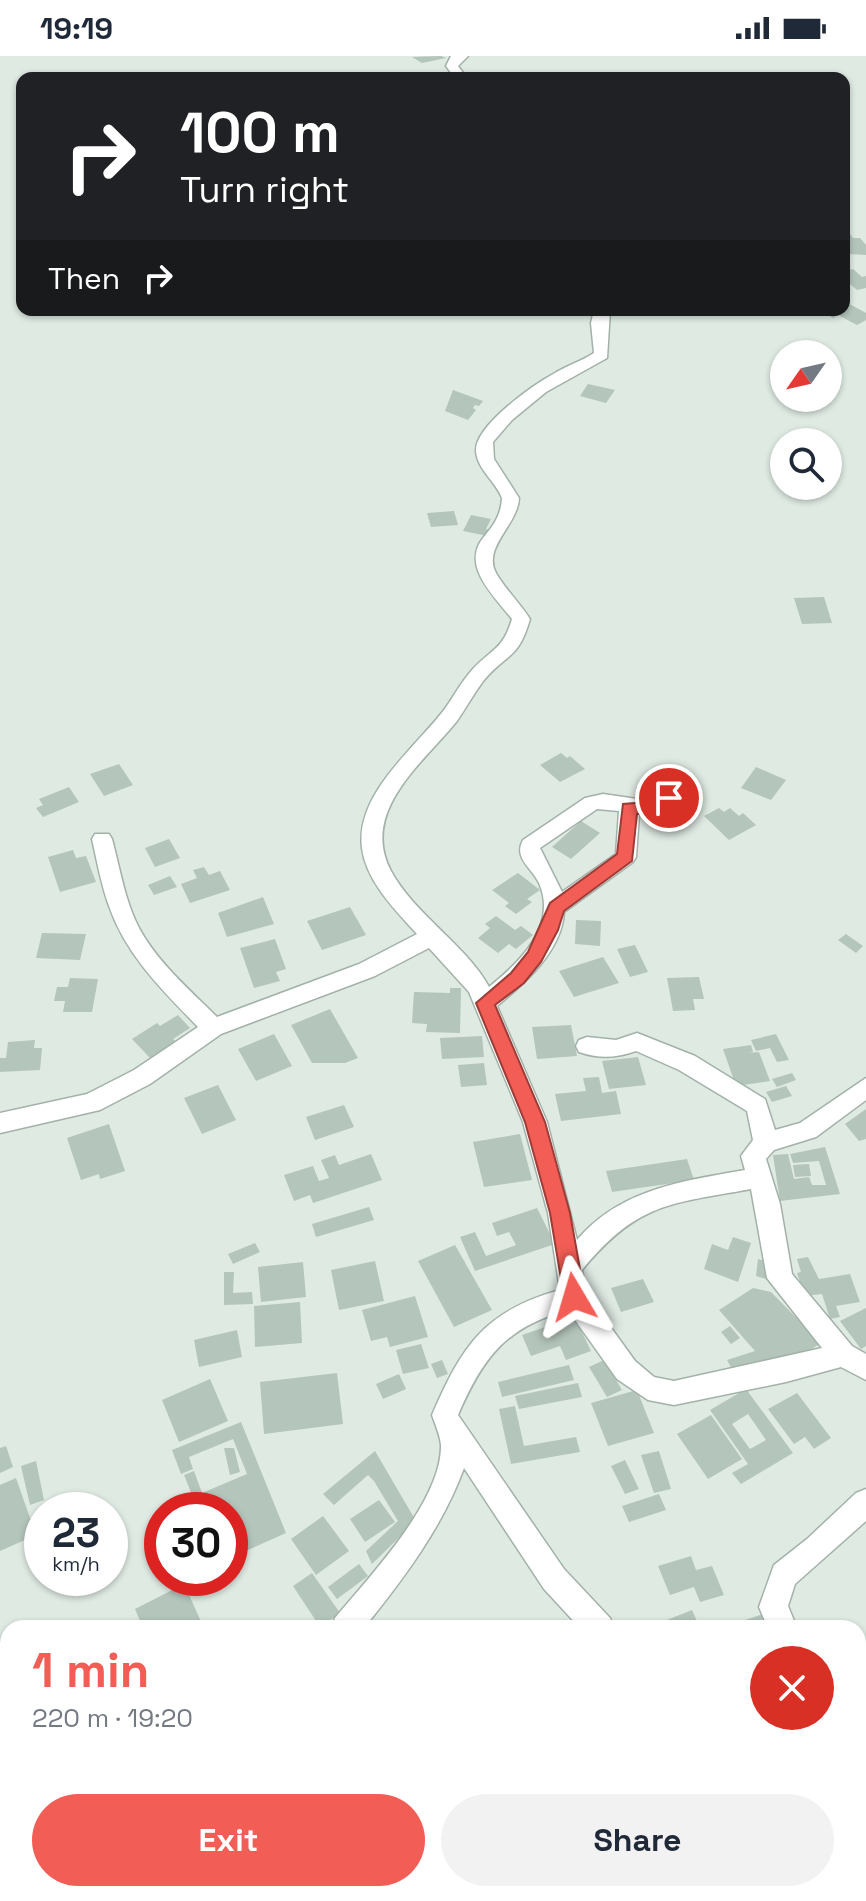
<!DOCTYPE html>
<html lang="en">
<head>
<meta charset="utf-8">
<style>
  body { margin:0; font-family:"Space Grotesk",sans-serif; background:#f2f2f3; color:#1f2937; height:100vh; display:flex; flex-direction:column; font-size:30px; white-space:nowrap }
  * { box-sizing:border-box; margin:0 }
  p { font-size:26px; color:#747a83 }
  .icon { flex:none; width:44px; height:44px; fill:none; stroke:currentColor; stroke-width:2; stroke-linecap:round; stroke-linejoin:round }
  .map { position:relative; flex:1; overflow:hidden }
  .details { position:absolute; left:0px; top:1564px; width:866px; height:282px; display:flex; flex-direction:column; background:#fff; border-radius:24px 24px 0 0; box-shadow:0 2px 6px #0004 }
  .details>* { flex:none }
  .hud { position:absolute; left:16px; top:16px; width:834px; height:244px; border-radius:16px; box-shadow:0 2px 6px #0004; background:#202124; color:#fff; overflow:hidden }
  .needle { width:52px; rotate:236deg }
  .tools { position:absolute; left:770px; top:284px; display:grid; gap:16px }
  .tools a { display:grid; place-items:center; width:72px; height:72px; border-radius:50%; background:#fff; box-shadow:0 2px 6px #0004; font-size:40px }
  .speed { position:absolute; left:24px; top:1436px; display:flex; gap:16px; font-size:40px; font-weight:700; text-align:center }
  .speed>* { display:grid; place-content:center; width:104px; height:104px; border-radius:50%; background:#fff; box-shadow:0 2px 6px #0004; line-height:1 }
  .speed small { font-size:20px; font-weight:400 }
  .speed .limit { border:12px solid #d22; background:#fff; color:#111 }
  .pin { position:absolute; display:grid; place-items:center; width:68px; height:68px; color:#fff; margin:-34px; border:4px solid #fff; border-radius:50%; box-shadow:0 2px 8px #0007 }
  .me { position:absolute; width:88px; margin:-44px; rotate:353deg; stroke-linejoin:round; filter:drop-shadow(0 0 6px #0008) }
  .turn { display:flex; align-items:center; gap:28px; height:168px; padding:0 32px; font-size:36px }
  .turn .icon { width:104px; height:104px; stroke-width:2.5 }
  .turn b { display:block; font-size:56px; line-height:68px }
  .then { display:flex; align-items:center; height:76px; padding:0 32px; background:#0003; gap:16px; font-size:30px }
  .round { display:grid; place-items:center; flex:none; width:84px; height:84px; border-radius:42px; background:#f2f2f3 }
  .head { display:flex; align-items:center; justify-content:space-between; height:136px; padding:0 32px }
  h1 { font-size:48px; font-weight:700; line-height:60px; color:#f25d55 }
  .primary-button { display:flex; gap:16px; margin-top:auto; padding:16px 32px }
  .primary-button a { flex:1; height:92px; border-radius:48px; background:#f25d55; color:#fff; font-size:32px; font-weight:700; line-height:92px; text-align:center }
  .primary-button a+a { background:#f2f2f3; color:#1f2937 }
  .status { display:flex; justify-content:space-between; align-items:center; height:56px; padding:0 40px; background:#fff; direction:ltr }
  .status svg { height:22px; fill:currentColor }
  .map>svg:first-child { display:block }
  .building { fill:#b4c5bb; fill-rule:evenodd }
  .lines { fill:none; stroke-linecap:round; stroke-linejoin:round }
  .street-casing { stroke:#a2b2a9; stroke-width:3 }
  .street { fill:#fff; fill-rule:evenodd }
  .route { fill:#f25d55; stroke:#9d3c37; stroke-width:2 }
</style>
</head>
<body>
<div class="status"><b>19:19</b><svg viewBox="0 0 49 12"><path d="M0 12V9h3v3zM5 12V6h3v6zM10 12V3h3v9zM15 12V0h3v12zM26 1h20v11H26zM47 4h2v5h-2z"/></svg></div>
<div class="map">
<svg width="866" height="1845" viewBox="0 0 866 1845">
  <rect width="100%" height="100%" fill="#dfeae3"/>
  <g class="building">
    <path d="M441 0 446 2 422 7 412 1Z"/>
    <path d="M850 178 853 182H860L866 189V199L848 198 844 192V179Z"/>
    <path d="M853 213 862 221 866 220V232L857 234 844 223V215Z"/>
    <path d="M844 245 866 257V264L857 269 838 259 833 262 828 259 844 254Z"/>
    <path d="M588 328 615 334 606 347 580 340Z"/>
    <path d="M453 334 483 345 479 350 475 349 473 352 476 354 468 364 445 355Z"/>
    <path d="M454 455 458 469 431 471 427 457Z"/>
    <path d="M471 459 491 463 486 473 491 474 488 480 463 475Z"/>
    <path d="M824 541 832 567 802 568 794 542Z"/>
    <path d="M561 697 567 702 570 700 585 713 560 726 540 709Z"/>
    <path d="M119 708 133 729 104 740 90 718Z"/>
    <path d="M756 711 786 724 771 744 741 732Z"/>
    <path d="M69 731 79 746 43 761 36 752 43 749 39 743Z"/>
    <path d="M719 752 724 756 730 752 739 760 743 757 756 769 729 784 704 760Z"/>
    <path d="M581 765 600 777 571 803 552 791Z"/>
    <path d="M169 783 180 802 155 811 145 792Z"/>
    <path d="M73 794 76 802 86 800 96 826 60 836 48 801Z"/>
    <path d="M204 811 209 819 220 815 230 834 190 847 181 828 197 822 193 814Z"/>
    <path d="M518 817 540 834 527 843 532 846 516 858 505 850 509 847 492 834Z"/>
    <path d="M170 820 177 831 154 839 148 829Z"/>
    <path d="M263 841 274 868 227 881 218 857Z"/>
    <path d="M350 851 366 879 322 894 307 865Z"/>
    <path d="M496 860 515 874 521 870 533 879 516 893 509 888 498 897 478 882 490 872 485 868Z"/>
    <path d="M576 864 601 865 600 890 575 888Z"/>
    <path d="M42 877 86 878 80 904 36 902Z"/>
    <path d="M846 878 863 890 856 897 838 884Z"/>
    <path d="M275 883 286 913 276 916 280 925 254 932 240 892Z"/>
    <path d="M635 889 648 916 630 921 617 893Z"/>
    <path d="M603 901 619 927 574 941 559 915Z"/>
    <path d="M699 921 704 943H693L695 954 673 955 667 922Z"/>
    <path d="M70 922 98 923 92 956H63L65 945H54L57 931H68Z"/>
    <path d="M450 932H461L460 977 426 976 427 968 412 967 414 936 450 937Z"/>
    <path d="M330 953 358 1002 345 1007H312L291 969Z"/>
    <path d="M178 959 190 972 173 983 176 986 151 1003 132 983 157 967 160 970Z"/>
    <path d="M571 969 577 1000 537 1003 532 971Z"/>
    <path d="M274 978 292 1010 256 1025 238 993Z"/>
    <path d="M776 978 789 1004 777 1006 770 992 756 995 751 984Z"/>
    <path d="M482 980 484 1001 442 1003 440 982Z"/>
    <path d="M35 984 34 992H42L40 1014 0 1016V1002H6L8 986Z"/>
    <path d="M751 989 753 996 748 997 759 996 770 1025 736 1030 723 993Z"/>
    <path d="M638 1001 646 1029 609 1033 602 1005Z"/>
    <path d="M484 1007 487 1029 461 1031 458 1009Z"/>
    <path d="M792 1017 796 1024 777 1031 772 1023Z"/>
    <path d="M599 1021 602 1037 616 1035 621 1058 561 1065 555 1038 586 1035 583 1022Z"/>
    <path d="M218 1029 236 1064 202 1078 184 1042Z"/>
    <path d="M786 1030 792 1040 772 1046 766 1036Z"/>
    <path d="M344 1049 354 1071 315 1084 306 1061Z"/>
    <path d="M866 1053V1083L859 1085 845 1068Z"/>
    <path d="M109 1068 125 1115 100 1123 99 1118 81 1124 67 1082Z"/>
    <path d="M520 1078 532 1124 484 1131 473 1086Z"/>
    <path d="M825 1091 840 1138 780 1145 773 1099 788 1098 794 1123 809 1121 812 1129H826L819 1105 793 1107 790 1098Z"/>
    <path d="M371 1098 382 1124 313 1147 310 1139 294 1145 284 1119 313 1110 319 1125 329 1122 321 1104 335 1099 339 1109Z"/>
    <path d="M687 1103 694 1124 612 1136 606 1115Z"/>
    <path d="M809 1108 811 1120 795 1121 793 1109Z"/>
    <path d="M369 1151 374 1164 316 1181 312 1168Z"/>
    <path d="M537 1152 555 1188 475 1215 460 1181 475 1176 486 1200 516 1189 509 1176 497 1180 492 1167Z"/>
    <path d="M733 1181 751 1187 738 1226 704 1213 712 1188 728 1194Z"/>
    <path d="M255 1187 260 1196 233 1208 228 1198Z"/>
    <path d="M455 1189 492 1254 454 1271 418 1205Z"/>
    <path d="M808 1201 819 1223 850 1218 860 1246 836 1250 840 1261 830 1263 822 1238 805 1240 797 1217 801 1216 797 1203Z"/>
    <path d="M758 1203 769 1206 766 1223 756 1220Z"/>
    <path d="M375 1205 384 1245 339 1254 331 1214Z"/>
    <path d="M303 1206 306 1241 261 1246 258 1211Z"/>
    <path d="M224 1216H234L233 1237 252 1236 253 1248 224 1249Z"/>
    <path d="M643 1223 654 1246 621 1256 611 1232Z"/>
    <path d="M753 1232 771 1236 821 1287 810 1294 733 1315 727 1304 755 1295 719 1254Z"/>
    <path d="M415 1240 428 1281 390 1291 387 1281 371 1285 362 1254Z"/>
    <path d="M300 1246 302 1287 255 1291 254 1250Z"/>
    <path d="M866 1252V1290L861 1293 840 1265Z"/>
    <path d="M575 1261 591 1295 566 1304 560 1290 531 1300 522 1279Z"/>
    <path d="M730 1270 740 1282 731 1288 721 1276Z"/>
    <path d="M237 1274 242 1301 199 1311 194 1284Z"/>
    <path d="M421 1288 429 1312 403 1318 396 1294Z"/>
    <path d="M442 1304 448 1318 437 1322 431 1308Z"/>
    <path d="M604 1304 622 1334 607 1341 589 1311Z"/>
    <path d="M569 1309 574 1324 502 1341 498 1326Z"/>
    <path d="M337 1317 343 1368 264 1378 260 1326Z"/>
    <path d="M399 1318 406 1333 383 1343 376 1328Z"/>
    <path d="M210 1323 228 1365 179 1386 162 1344Z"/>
    <path d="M578 1327 582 1341 519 1353 515 1340Z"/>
    <path d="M746 1333 793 1397 741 1428 732 1417 748 1408 710 1354ZM748 1358 766 1384 750 1393 732 1368Z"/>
    <path d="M637 1334 654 1377 608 1390 591 1347Z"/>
    <path d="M797 1337 831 1382 814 1393 805 1381 794 1388 768 1353Z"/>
    <path d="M515 1350 524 1390 576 1381 580 1396 511 1408 499 1353Z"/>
    <path d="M711 1359 742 1403 708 1423 677 1378Z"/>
    <path d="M241 1366 286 1477 230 1502V1454H198L184 1419 194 1415 202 1437 247 1418 233 1383 189 1401 193 1413 181 1418 172 1394Z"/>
    <path d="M6 1390 13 1411 0 1417V1392Z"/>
    <path d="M224 1392H234L240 1416 230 1419Z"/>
    <path d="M375 1395 416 1465 372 1508 366 1495 398 1465 374 1425 368 1419 334 1449 323 1438Z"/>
    <path d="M659 1395 671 1433 654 1437 641 1399Z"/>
    <path d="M625 1404 639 1433 625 1438 611 1410Z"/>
    <path d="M36 1405 44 1444 30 1449 21 1410Z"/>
    <path d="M16 1422 36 1479 0 1495V1429Z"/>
    <path d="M659 1438 666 1454 629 1466 622 1450Z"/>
    <path d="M379 1444 395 1466 365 1486 350 1463Z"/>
    <path d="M323 1460 349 1495 316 1519 291 1483Z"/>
    <path d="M691 1500 696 1514 712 1510 724 1539 700 1546 694 1531 670 1539 658 1510Z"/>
    <path d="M359 1508 368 1520 337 1543 328 1531Z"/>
    <path d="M312 1517 340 1557 320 1571 293 1530Z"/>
    <path d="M184 1528 204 1572H143L135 1553Z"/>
    <path d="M692 1554 700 1572H647Z"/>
    <path d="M766 1557 773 1572H725L745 1564Z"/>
    <path d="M8 1678V1710H7L0 1681Z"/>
    <path d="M8 1788V1838H35L36 1844 0 1845V1791Z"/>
    <path d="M96 1838H118L121 1845H86Z"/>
  </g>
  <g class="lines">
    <defs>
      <g id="street">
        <path d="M451 0H468L458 10 467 22H455L446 10Z"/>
        <path d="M594 254H610L607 302 546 336 512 364 493 386 494 403 519 442C518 469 482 491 496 517 505 533 520 547 530 563 518 604 508 596 484 624 474 637 466 652 457 665 424 706 359 755 391 815 414 858 468 891 489 931 519 907 558 870 539 827 532 812 513 802 523 784L585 742 603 738 644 744 669 735 676 737 679 742 676 747 639 759 636 801 633 806 564 856C562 895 525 927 497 950L547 1066 577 1184C620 1133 683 1125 745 1114L741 1100 753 1084 747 1055 679 1014 636 995C616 1002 599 1003 579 996L576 990 579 984 587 981 616 984 637 977 695 1000 765 1043 775 1074 800 1067 866 1022V1044L816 1081 774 1094 766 1103 780 1148 792 1218 852 1290 866 1298V1324L841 1311 786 1326 674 1349 648 1344 617 1323 568 1254C506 1271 483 1301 458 1359L564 1513 610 1562 614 1572H580L544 1533 464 1412C442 1472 404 1522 364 1572H331L335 1562C369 1521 442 1445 441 1389 440 1379 435 1368 432 1359 462 1290 484 1255 560 1234L548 1157 523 1066 469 936 429 892 375 920 221 978 150 1028 100 1054 0 1077V1057L87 1038 134 1014 198 971C162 934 126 899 109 850 101 828 97 805 92 783L95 778H109L112 783C120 813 125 845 139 872 158 907 190 934 217 961L359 908 417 878C396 855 366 825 362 792 355 738 415 692 444 654 453 642 461 626 472 614 491 593 503 594 512 563 494 540 461 510 483 482 494 469 501 459 502 442 496 426 476 412 476 394 476 369 534 328 555 317 568 309 582 305 594 297L591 267ZM597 753 619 755 616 798 562 836 540 792ZM751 1133 767 1222 822 1292 674 1325 654 1321 635 1305 586 1237 582 1214C638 1146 670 1148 751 1133Z"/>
        <path d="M866 1433V1465L795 1528 788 1550 797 1572H768L759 1551 774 1509 807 1483 856 1437Z"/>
        <path d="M858 1783 866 1787V1832L858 1828Z"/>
        <path d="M47 1838H85L82 1845H44Z"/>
      </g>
    </defs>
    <use href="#street" class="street-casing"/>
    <use href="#street" class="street"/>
  </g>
  <path class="route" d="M669 736 677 742C667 754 652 758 637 758L632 805 564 855 558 874 541 906 524 927 495 949 545 1066 570 1157 585 1241 582 1248 574 1250 567 1248 564 1241 550 1157 525 1066 476 947 511 917 528 896 550 847 617 798 623 748 648 746Z"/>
</svg>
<div class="tools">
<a><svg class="needle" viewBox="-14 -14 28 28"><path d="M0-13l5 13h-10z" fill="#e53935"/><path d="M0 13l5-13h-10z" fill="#747a83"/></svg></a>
<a><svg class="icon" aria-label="search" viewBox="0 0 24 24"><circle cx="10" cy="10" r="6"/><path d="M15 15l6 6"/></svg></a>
</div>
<div class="speed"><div>23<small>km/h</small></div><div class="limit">30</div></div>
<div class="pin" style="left:669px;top:742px;background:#d93025"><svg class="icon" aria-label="arrive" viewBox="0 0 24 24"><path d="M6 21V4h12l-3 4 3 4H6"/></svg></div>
<svg class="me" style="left:574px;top:1241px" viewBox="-20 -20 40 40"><path d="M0-17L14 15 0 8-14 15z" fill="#f25d55" stroke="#fff" stroke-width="4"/></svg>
<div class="hud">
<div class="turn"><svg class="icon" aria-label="right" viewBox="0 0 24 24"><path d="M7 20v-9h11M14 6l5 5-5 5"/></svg><div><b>100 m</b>Turn right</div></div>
<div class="then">Then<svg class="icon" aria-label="right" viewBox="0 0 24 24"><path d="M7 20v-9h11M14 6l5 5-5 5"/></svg></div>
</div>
<section class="details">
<div class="head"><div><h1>1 min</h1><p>220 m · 19:20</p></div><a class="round" style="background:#d93025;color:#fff"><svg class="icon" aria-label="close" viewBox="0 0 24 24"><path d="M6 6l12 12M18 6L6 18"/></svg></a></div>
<div class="primary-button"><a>Exit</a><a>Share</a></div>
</section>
</div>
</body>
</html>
